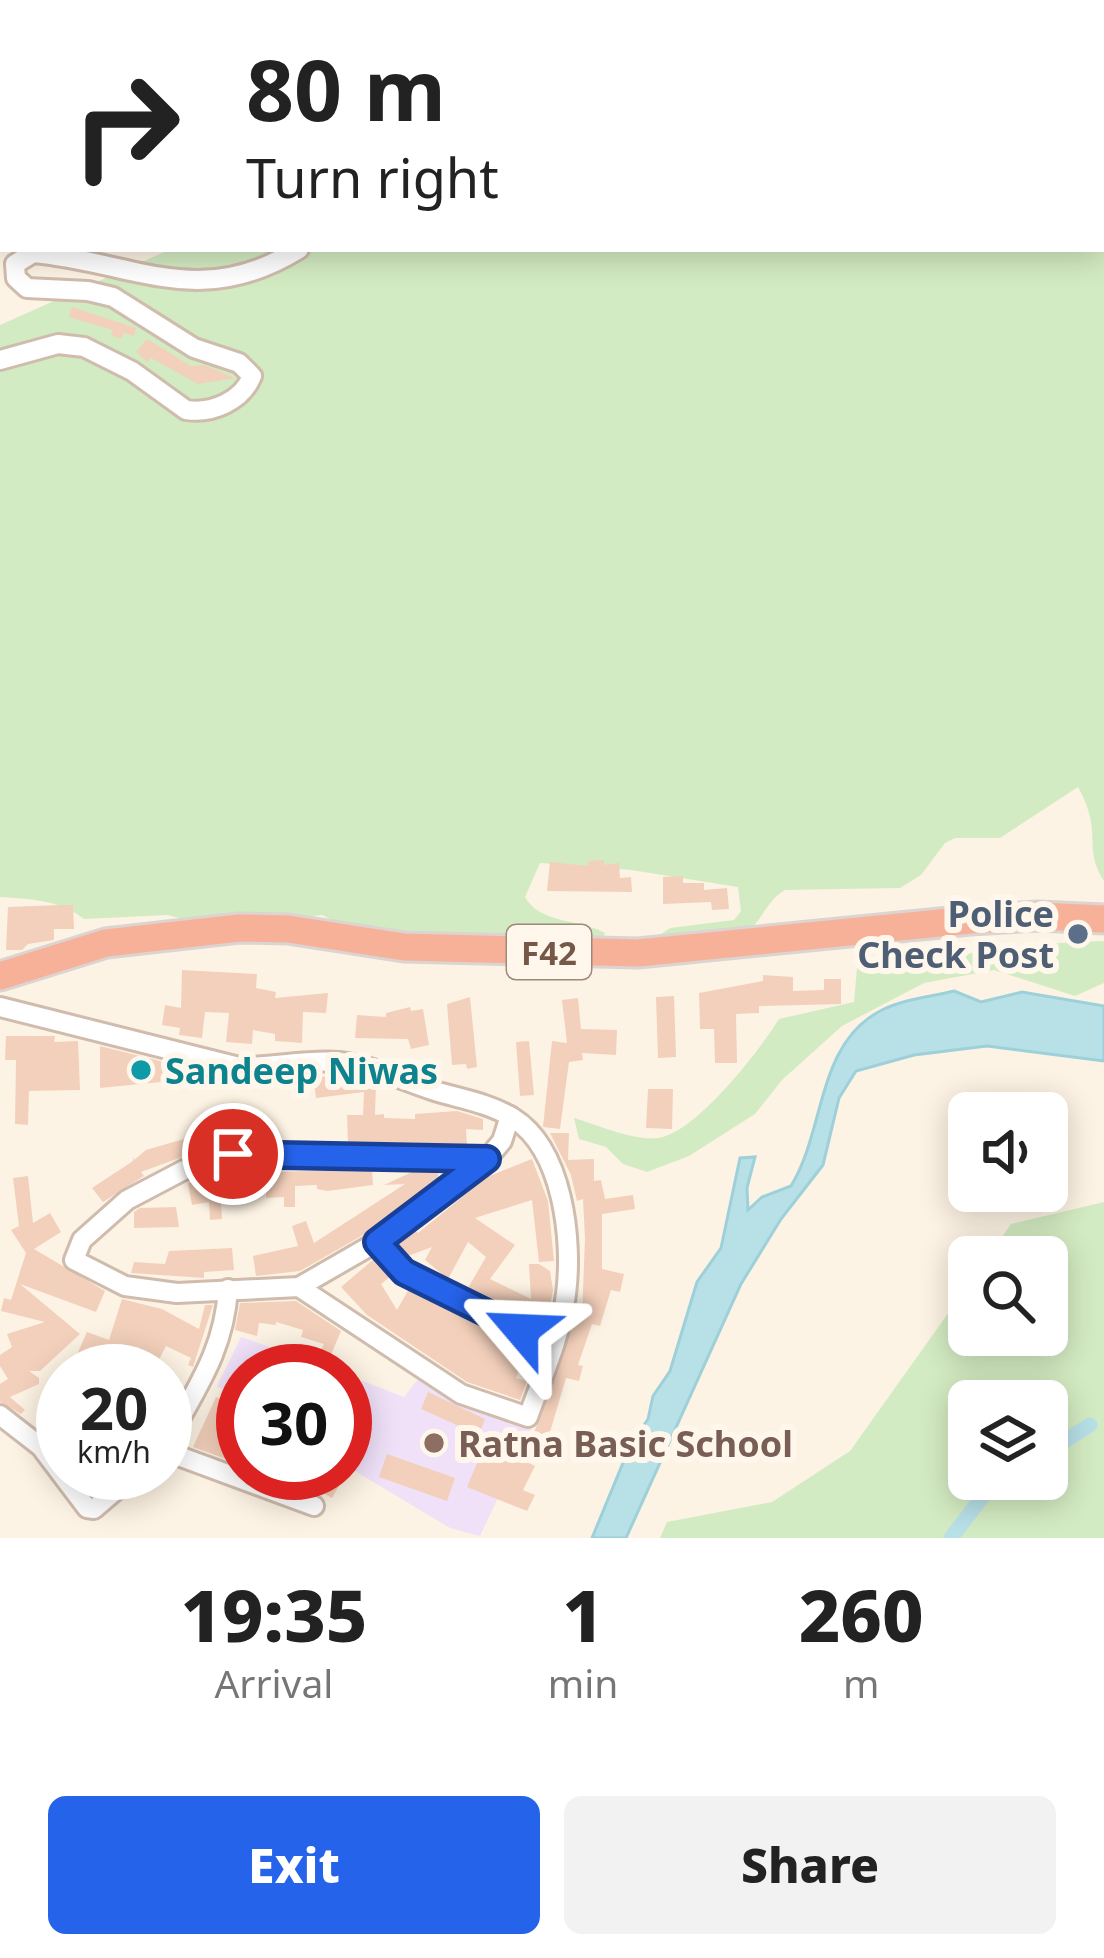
<!DOCTYPE html>
<html lang="en">
<head>
<meta charset="utf-8">
<style>
  body { margin:0; font-family:"Noto Sans",sans-serif; background:#f2f2f2; color:#222; height:100vh; display:flex; flex-direction:column; font-size:45px; white-space:nowrap }
  * { box-sizing:border-box; margin:0 }
  p { font-size:39px; color:#767676 }
  .icon { flex:none; width:66px; height:66px; fill:none; stroke:currentColor; stroke-width:2; stroke-linecap:round; stroke-linejoin:round }
  .map { position:relative; height:1538px; overflow:hidden }
  .details { display:flex; flex-direction:column; background:#fff; flex:1 }
  .details>* { flex:none }
  .banner { position:absolute; left:0px; top:0px; width:1104px; height:252px; box-shadow:0 6px 30px #0003; background:#fff; color:#222; overflow:hidden }
  .tools { position:absolute; left:948px; top:1092px; display:grid; gap:24px }
  .tools a { display:grid; place-items:center; width:120px; height:120px; border-radius:18px; background:#fff; box-shadow:0 6px 30px #0003; font-size:60px }
  .speed { position:absolute; left:36px; top:1344px; display:flex; gap:24px; font-size:60px; font-weight:700; text-align:center }
  .speed>* { display:grid; place-content:center; width:156px; height:156px; border-radius:50%; background:#fff; box-shadow:0 6px 30px #0003; line-height:1 }
  .speed small { font-size:30px; font-weight:400 }
  .speed .limit { border:18px solid #d22; background:#fff; color:#111 }
  .pin { position:absolute; display:grid; place-items:center; width:102px; height:102px; color:#fff; margin:-51px; border:6px solid #fff; border-radius:50%; box-shadow:0 3px 12px #0007 }
  .me { position:absolute; width:132px; margin:-66px; rotate:296deg; stroke-linejoin:round; filter:drop-shadow(0 0 9px #0008) }
  .turn { display:flex; align-items:center; gap:42px; height:252px; padding:0 48px; font-size:54px }
  .turn .icon { width:156px; height:156px; stroke-width:2.5 }
  .turn b { display:block; font-size:84px; line-height:102px }
  .eta { display:flex; justify-content:space-evenly; align-items:center; height:204px; text-align:center }
  .eta b { font-size:72px; font-weight:800; line-height:84px }
  .action { display:flex; gap:24px; margin-top:auto; padding:24px 48px }
  .action a { flex:1; height:138px; border-radius:18px; background:#2563eb; color:#fff; font-size:48px; font-weight:800; line-height:138px; text-align:center }
  .action a+a { background:#f2f2f2; color:#222 }
  .map>svg:first-child { display:block }
  .education { fill:#f0e1f9 }
  .green { fill:#d3ebc2; fill-rule:evenodd }
  .water { fill:#b8e0e7; stroke:#9ed0d9; stroke-width:3 }
  .lines { fill:none; stroke-linecap:round; stroke-linejoin:round }
  .canal { stroke:#b8e0e7; stroke-width:15 }
  .building { fill:#f3d0bb }
  .minor-casing { stroke:#d0bcad; stroke-width:24 }
  .highway-casing { stroke:#dbd4d0; stroke-width:33 }
  .minor { stroke:#fff; stroke-width:18 }
  .highway { stroke:#f8b199; stroke-width:27 }
  .route-casing { stroke:#184099; stroke-width:30 }
  .route { stroke:#2563eb; stroke-width:21 }
  .service-dot { fill:#5c6f8a; stroke:#fff7eb; stroke-width:4.5 }
  .culture-dot { fill:#0f9aa8; stroke:#fff7eb; stroke-width:4.5 }
  .education-dot { fill:#8d6e63; stroke:#fff7eb; stroke-width:4.5 }
  .labels { text-anchor:middle; dominant-baseline:central; stroke-width:12; stroke-linejoin:round; paint-order:stroke }
  .shield { fill:#fff7eb; stroke:#9f887a; stroke-width:3 }
  .shield-label { font-size:33px; font-weight:bold; fill:#765849 }
  .service-label { font-size:36px; font-weight:bold; fill:#4e5e75; stroke:#fff7eb; text-anchor:end }
  .culture-label { font-size:36px; font-weight:bold; fill:#0d838f; stroke:#fff7eb; text-anchor:start }
  .education-label { font-size:36px; font-weight:bold; fill:#785e54; stroke:#fff7eb; text-anchor:start }
</style>
</head>
<body>
<div class="map">
<svg width="1104" height="1538" viewBox="0 0 1104 1538">
  <rect width="100%" height="100%" fill="#fdf3e4"/>
  <g class="education">
    <path d="M241 1337 309 1361 336 1371H243V1402L217 1386Z"/>
    <path d="M345 1374 404 1397 422 1374 533 1424 480 1536 450 1528 345 1465Z"/>
  </g>
  <g class="green">
    <path d="M1045 0H1104V881C1082 846 1104 834 1078 787L1000 838H955L945 843 921 875 900 888 785 890C767 900 762 921 748 931 714 956 663 963 622 966V961L670 928 734 920 741 911 738 887 631 870 540 863 525 897C540 924 580 919 605 933L601 942 355 931 322 915 219 928 167 915 84 919C61 900 30 899 0 897V325L171 249H1101V3H1024Z"/>
    <path d="M1104 941V983L1075 996 994 970 924 983 842 1026 782 1080 755 1114 689 1156 647 1172 623 1164 606 1147 579 1139 574 1118C598 1125 633 1141 658 1138 696 1133 759 1051 779 1019L854 1002 857 968 1040 944Z"/>
    <path d="M1104 1202V1538H660L667 1522 772 1502 850 1451 969 1284V1335H1047V1257H988L1011 1224ZM969 1401H1047V1479H969Z"/>
  </g>
  <path class="water" d="M954 991 981 1002 1022 992 1104 1006V1061L987 1046 914 1055 856 1071 839 1098 823 1165 781 1219 741 1284 626 1538H592L630 1446 648 1419 653 1396 670 1371 697 1282 721 1248 740 1158 755 1157 747 1188 748 1210 762 1197 791 1186C826 1129 816 1043 882 1010 903 999 931 997 954 991Z"/>
  <g class="lines">
    <g class="canal">
      <path d="M1047 1452 1090 1425"/>
      <path d="M951 1538 989 1488 1003 1479"/>
    </g>
  </g>
  <g class="building">
    <path d="M72 307 136 328 134 336 124 333 121 339 111 335 113 330 69 317Z"/>
    <path d="M147 339 191 366 204 365 235 378 198 384 151 358 147 362 136 352Z"/>
    <path d="M604 860V865L619 863 620 878 631 877 632 892 547 891 550 862 588 866V861Z"/>
    <path d="M683 876V883H704V890L727 888 729 909 712 910 711 902 663 904V877Z"/>
    <path d="M60 905H73L74 929H54V940L28 944 22 950H6L8 907Z"/>
    <path d="M182 970 257 974 256 988 276 992 275 998 328 993 326 1013 303 1012 302 1043 275 1041V1034L253 1030 252 1044 226 1042 229 1013 205 1012 202 1038 179 1035 180 1028 162 1025 165 1005 181 1008Z"/>
    <path d="M763 975 793 977V991L824 990V979H841V1004L759 1006V1013L736 1014 737 1063H715L714 1029H700L699 993 763 981Z"/>
    <path d="M674 996 676 1057 658 1058 656 997Z"/>
    <path d="M470 997 477 1067 467 1069 466 1064 452 1065 447 1004Z"/>
    <path d="M578 998 581 1029 617 1030 616 1055 582 1053 583 1060 569 1062 560 1129 543 1127 552 1041 567 1043 562 1000Z"/>
    <path d="M410 1007 411 1011 423 1009 429 1045 411 1049 408 1039 355 1038 357 1015 386 1017V1013Z"/>
    <path d="M6 1036H55L54 1042 78 1041 80 1090 29 1091 28 1125 15 1124 16 1060H5Z"/>
    <path d="M529 1041 534 1095 520 1096 516 1042Z"/>
    <path d="M100 1046 180 1066 181 1080 100 1088Z"/>
    <path d="M313 1075 376 1084 375 1115 384 1114V1118L415 1119V1114L457 1111 483 1119V1130L466 1129 467 1144 348 1143 347 1115H363L364 1092 316 1098Z"/>
    <path d="M648 1089H673L672 1129 646 1128Z"/>
    <path d="M550 1133H569L568 1160 594 1159V1181L601 1180 605 1199 633 1195 635 1209 602 1214V1269L624 1274 620 1292 611 1290 600 1326 592 1324 578 1365 583 1366 579 1381 566 1378 545 1449 530 1444 576 1317H582L585 1238 583 1199 577 1201 571 1175Z"/>
    <path d="M191 1137 193 1153 141 1172 144 1176 103 1202 92 1188 133 1161V1156L134 1160 146 1150Z"/>
    <path d="M532 1159 548 1201 554 1261 539 1262 532 1200 475 1218 515 1245 490 1279 531 1299 529 1264H539L550 1271 553 1290 546 1326 468 1288 486 1257 468 1242 448 1279 425 1260 432 1247 408 1256 397 1244 415 1230 418 1233 487 1177Z"/>
    <path d="M235 1168H260V1172L372 1170 373 1185 327 1191 317 1189V1185L295 1186V1207H284V1197L266 1198V1189L249 1191 248 1182 220 1185 222 1219 210 1220 209 1202 192 1205 188 1183Z"/>
    <path d="M414 1171 437 1172 439 1178 370 1231 300 1271 256 1276 253 1256 298 1246 292 1226 306 1221 314 1243 405 1184 384 1185Z"/>
    <path d="M28 1176 33 1223 50 1213 61 1232 34 1249 105 1291 96 1312 20 1284 80 1334 40 1371H29L39 1378V1384L10 1397 25 1410 21 1414 0 1402V1384L8 1379 0 1366V1355L12 1347 7 1334 45 1322 1 1311 4 1298 11 1300 26 1253 11 1230 19 1226 13 1178Z"/>
    <path d="M176 1207 179 1227 134 1228V1212L140 1208Z"/>
    <path d="M232 1248 234 1270 204 1272V1278L131 1273 134 1262 165 1264 169 1251Z"/>
    <path d="M374 1259 390 1277 381 1284 397 1310 409 1289 528 1348 516 1378 527 1381 520 1400 467 1382 367 1315 341 1287Z"/>
    <path d="M122 1299 162 1309 199 1329 205 1305H213L193 1367 188 1365 191 1358 166 1346 153 1371H133L110 1360 107 1371 72 1366 87 1332 109 1340Z"/>
    <path d="M296 1301 341 1331 330 1357 320 1351 324 1344 301 1337 303 1330 276 1322V1325L259 1323 257 1336 235 1330 240 1303Z"/>
    <path d="M428 1392 485 1419 479 1435 421 1409Z"/>
    <path d="M216 1397 243 1408V1465L193 1447Z"/>
    <path d="M486 1442 535 1466 523 1490 535 1495 527 1511 467 1487Z"/>
    <path d="M387 1454 455 1478 447 1501 379 1477Z"/>
    <path d="M264 1473H346L332 1498 312 1487 310 1490Z"/>
  </g>
  <g class="lines">
    <defs>
      <g id="minor">
        <path d="M264 3 267 0"/>
        <path d="M734 3 741 0"/>
        <path d="M0 360 58 344 84 347 132 371 186 410C212 414 242 401 252 376L239 363 194 348 113 297 88 291 27 288 16 278 15 264 33 253C135 262 198 311 299 249"/>
        <path d="M0 1007 239 1067C273 1068 305 1059 339 1062 372 1065 404 1081 435 1091 461 1099 489 1103 513 1118 563 1149 573 1240 566 1294 561 1336 542 1378 528 1417L461 1394 299 1287"/>
        <path d="M487 1159 233 1154 184 1170 127 1200 82 1240 74 1260 125 1286 177 1293 299 1287 377 1242 487 1159 502 1141 510 1116"/>
        <path d="M377 1242 404 1272 553 1345"/>
        <path d="M0 1415 41 1447 87 1508 94 1509 136 1473"/>
        <path d="M165 1446C194 1391 224 1353 228 1289"/>
        <path d="M165 1451 314 1506"/>
      </g>
      <path id="highway" d="M0 976 106 943 239 928 288 929 404 947 638 953 970 920 1038 916 1104 919"/>
    </defs>
    <use href="#minor" class="minor-casing"/>
    <use href="#highway" class="highway-casing"/>
    <use href="#minor" class="minor"/>
    <use href="#highway" class="highway"/>
  </g>
  <g class="lines">
    <defs>
      <path id="route" d="M233 1154 487 1159 377 1242 404 1272 521 1330"/>
    </defs>
    <use href="#route" class="route-casing"/>
    <use href="#route" class="route"/>
  </g>
  <circle class="service-dot" cx="1078" cy="934" r="12"/>
  <circle class="culture-dot" cx="141" cy="1070" r="12"/>
  <circle class="education-dot" cx="434" cy="1443" r="12"/>
  <g class="labels">
    <rect class="shield" x="507" y="925" width="84" height="54" rx="9"/>
    <g class="shield-label">
      <text x="549" y="952">F42</text>
    </g>
    <g class="service-label">
      <text x="1054" y="913">Police<tspan x="1054" dy="41">Check Post</tspan></text>
    </g>
    <g class="culture-label">
      <text x="165" y="1070">Sandeep Niwas</text>
    </g>
    <g class="education-label">
      <text x="458" y="1443">Ratna Basic School</text>
    </g>
  </g>
</svg>
<div class="tools">
<a><svg class="icon" aria-label="sound" viewBox="0 0 24 24"><path d="M4 9h4l5-4v14l-5-4H4zM17 9q2 3 0 6"/></svg></a>
<a><svg class="icon" aria-label="search" viewBox="0 0 24 24"><circle cx="10" cy="10" r="6"/><path d="M15 15l6 6"/></svg></a>
<a><svg class="icon" aria-label="layers" viewBox="0 0 24 24"><path d="M12 4l9 5-9 5-9-5zM3 14l9 5 9-5"/></svg></a>
</div>
<div class="speed"><div>20<small>km/h</small></div><div class="limit">30</div></div>
<div class="pin" style="left:233px;top:1154px;background:#d93025"><svg class="icon" aria-label="arrive" viewBox="0 0 24 24"><path d="M6 21V4h12l-3 4 3 4H6"/></svg></div>
<svg class="me" style="left:521px;top:1330px" viewBox="-20 -20 40 40"><path d="M0-17L14 15 0 8-14 15z" fill="#2563eb" stroke="#fff" stroke-width="4"/></svg>
<div class="banner">
<div class="turn"><svg class="icon" aria-label="right" viewBox="0 0 24 24"><path d="M7 20v-9h11M14 6l5 5-5 5"/></svg><div><b>80 m</b>Turn right</div></div>
</div>
</div>
<section class="details">
<div class="eta">
<div><b>19:35</b><p>Arrival</p></div>
<div><b>1</b><p>min</p></div>
<div><b>260</b><p>m</p></div>
</div>
<div class="action"><a>Exit</a><a>Share</a></div>
</section>
</body>
</html>
